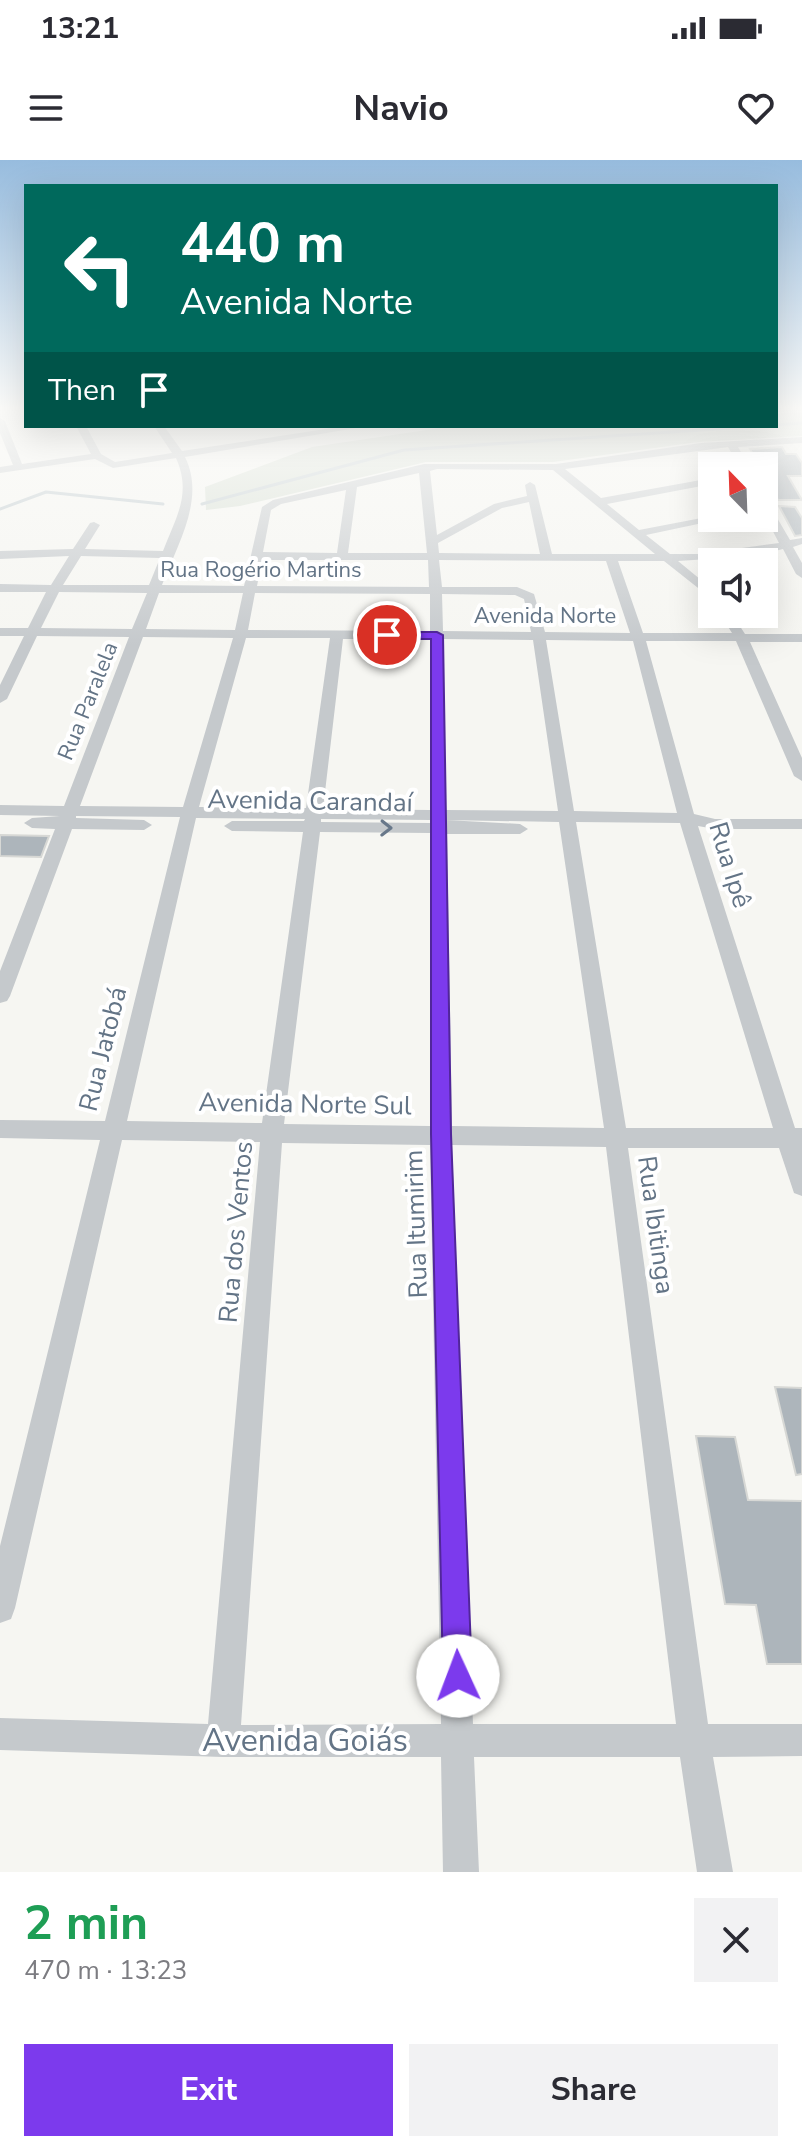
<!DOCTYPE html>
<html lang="en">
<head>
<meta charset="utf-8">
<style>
  body { margin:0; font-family:"Nunito Sans",sans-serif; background:#f2f2f3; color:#2b2b33; height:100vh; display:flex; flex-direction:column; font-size:30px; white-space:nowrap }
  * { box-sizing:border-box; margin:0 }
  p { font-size:26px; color:#7c7c81 }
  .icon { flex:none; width:44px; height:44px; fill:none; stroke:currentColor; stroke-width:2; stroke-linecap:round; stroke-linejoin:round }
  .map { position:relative; height:1712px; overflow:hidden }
  .sheet { display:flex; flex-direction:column; background:#fff; flex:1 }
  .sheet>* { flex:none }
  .guide { position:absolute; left:24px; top:24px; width:754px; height:244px; border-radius:0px; box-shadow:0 8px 32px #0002; background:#00695c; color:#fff; overflow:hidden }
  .needle { width:52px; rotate:337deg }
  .fabs { position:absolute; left:698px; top:292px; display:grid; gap:16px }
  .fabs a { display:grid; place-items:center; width:80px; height:80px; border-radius:0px; background:#fff; box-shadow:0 8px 32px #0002; font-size:40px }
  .pin { position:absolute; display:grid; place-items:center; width:68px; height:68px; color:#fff; margin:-34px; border:4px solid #fff; border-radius:50%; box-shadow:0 2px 8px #0007 }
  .me { position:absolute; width:88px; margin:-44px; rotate:358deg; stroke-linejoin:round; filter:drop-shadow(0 0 6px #0008) }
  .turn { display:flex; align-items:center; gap:28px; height:168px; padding:0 24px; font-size:36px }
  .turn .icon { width:104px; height:104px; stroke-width:2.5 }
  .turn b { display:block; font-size:56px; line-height:68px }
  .then { display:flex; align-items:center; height:76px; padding:0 24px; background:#0003; gap:16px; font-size:30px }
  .round { display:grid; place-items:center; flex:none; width:84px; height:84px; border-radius:0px; background:#f2f2f3 }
  .headline { display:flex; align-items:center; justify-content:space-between; height:136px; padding:0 24px }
  h1 { font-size:48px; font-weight:700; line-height:60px; color:#1e9e55 }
  .action { display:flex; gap:16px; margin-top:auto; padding:16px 24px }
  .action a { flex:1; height:92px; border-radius:0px; background:#7c3aed; color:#fff; font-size:32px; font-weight:700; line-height:92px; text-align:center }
  .action a+a { background:#f2f2f3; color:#2b2b33 }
  .status { display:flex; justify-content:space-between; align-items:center; height:56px; padding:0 40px; background:#fff; direction:ltr }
  .status svg { height:22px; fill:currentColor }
  header { display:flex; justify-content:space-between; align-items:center; height:104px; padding:0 24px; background:#fff; font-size:36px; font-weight:700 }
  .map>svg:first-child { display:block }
  .green { fill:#d6ded3 }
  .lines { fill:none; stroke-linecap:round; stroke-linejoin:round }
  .stream { stroke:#bec9ce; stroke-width:3 }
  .building { fill:#adb5bb; stroke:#d7d8d5; stroke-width:2 }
  .minor { fill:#c5c9cc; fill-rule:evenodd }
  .oneway { stroke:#68788a }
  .route { fill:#7c3aed; stroke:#51269a; stroke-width:2 }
  .labels { text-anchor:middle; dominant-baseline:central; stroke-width:8; stroke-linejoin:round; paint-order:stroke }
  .far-street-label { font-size:22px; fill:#637486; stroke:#fff }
  .street-label { font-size:26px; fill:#637486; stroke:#fff }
  .near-street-label { font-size:32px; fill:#637486; stroke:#fff }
</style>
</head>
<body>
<div class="status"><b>13:21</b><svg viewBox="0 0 49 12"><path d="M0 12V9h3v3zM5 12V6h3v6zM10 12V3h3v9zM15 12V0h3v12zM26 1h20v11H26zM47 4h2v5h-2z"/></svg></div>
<header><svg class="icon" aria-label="menu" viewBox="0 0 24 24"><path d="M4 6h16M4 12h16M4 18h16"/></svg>Navio<svg class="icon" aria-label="heart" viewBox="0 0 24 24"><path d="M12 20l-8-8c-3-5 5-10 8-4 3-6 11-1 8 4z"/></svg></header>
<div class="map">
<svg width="802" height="1712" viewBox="0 0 802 1712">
  <rect width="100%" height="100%" fill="#f6f6f2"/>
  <path class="green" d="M776 247H802V251L793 252H802V276L698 282 553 302H426L240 346 206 350 205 327 312 287 454 266H776V254L790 252H776Z"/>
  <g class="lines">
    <g class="stream">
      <path d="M776 265 802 263"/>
      <path d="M202 344 404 290 761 266"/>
      <path d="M0 349 46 332 163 344"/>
    </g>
  </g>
  <g class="building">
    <path d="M782 287 786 294H796L802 303V316H788L802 340H778L764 314V306H759L750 289Z"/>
    <path d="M779 346 795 347 802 358V375L795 376Z"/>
    <path d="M0 675 49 676 41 697 0 696Z"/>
    <path d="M775 1227 802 1228V1314L796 1315Z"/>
    <path d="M696 1276 735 1277 748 1340 802 1341V1504H767L756 1445 725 1444Z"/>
  </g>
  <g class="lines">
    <g class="minor">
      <path d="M0 258 5 261 22 304 91 294 76 266H86L101 294 115 302 172 293 154 266H164L182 291 345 266H368L185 297C206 339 177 385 162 425L244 426 262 347 273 340 424 304H556L701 283 802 277V283L738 287 749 306H739L728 287 565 309 601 338 712 318V324L607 344 639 370 712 356 726 358 646 375 670 394H698L779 383 764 354V341L769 344 790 380 802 378V384L793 387 802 403V418L796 414 783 389 754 396 678 401 712 429V439L664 401H618L643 473H732L720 454H732L745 474H802V482H750L802 598V621L794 616 736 481H646L694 654 715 659H802V669H715L698 666 795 968H802V1036L794 1033 779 988H628L708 1564H802V1596L713 1597 733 1712H697L680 1597H474L479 1712H443L441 1597H223L0 1590V1558L208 1564 260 982 122 980 15 1448 11 1459 0 1463V1386L100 980 0 978V960L105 961 180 657 76 656V658L144 660 152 665 144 670 72 669 10 836 7 841 0 843V811L55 669 32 668 24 663 32 658 60 656 0 655V645L64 646 129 477 37 476 7 539 0 543V525L24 476H0V468H28L46 432H0V424L51 425 69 396 0 399V391L73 389 90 363 94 362 100 365 85 389 163 391C176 357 192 334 176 298L113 308 95 299 0 313V307L13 305 0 273ZM437 309 553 310 655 394H552L535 325 530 322 525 325 527 336 494 344 437 375 430 311ZM419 313 427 393H348L357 327ZM346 330 337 393 263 392 271 350 281 344ZM529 342 540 394 439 393 438 383 502 348ZM81 396 160 398 149 425H63ZM262 400H428L429 427 257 426ZM439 400 606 401 630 473 545 472 534 434 517 427H442ZM59 432 147 433 132 469 41 468ZM159 433H243L235 470 146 469ZM255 433 430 434V471L248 470ZM442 434 515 435 524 439 531 472 443 471ZM143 477 233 478 183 647 80 646ZM246 478H330L306 648 199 647ZM343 479H430V650L323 649ZM443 479 533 480 558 651 446 650ZM546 480 633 481 677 653 574 651ZM196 658 305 659 304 661H232L224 666 232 671 303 672 262 963 127 961ZM321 659 430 660V663L321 662ZM446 660 559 662 604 968 452 966 447 674H520L528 669 520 664ZM576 662 680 663 773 968H626ZM320 672 430 673V966L284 964ZM282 983 430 985 441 1564 241 1565ZM452 985 606 987 676 1564H473Z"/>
      <path d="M392 266H404L399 269Z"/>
    </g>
  </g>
  <defs><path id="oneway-chevron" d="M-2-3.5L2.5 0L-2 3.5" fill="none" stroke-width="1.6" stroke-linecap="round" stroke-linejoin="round" transform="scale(2)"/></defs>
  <use class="oneway" href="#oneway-chevron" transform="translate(386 668) rotate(1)"/>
  <linearGradient id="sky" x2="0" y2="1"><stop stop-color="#97bcde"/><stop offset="0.51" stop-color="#fbfbf9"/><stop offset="1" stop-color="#fbfbf9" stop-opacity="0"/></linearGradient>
  <rect width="802" height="486" fill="url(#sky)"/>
  <path class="route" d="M382 472H437L443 475 451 974 472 1516 468 1526 458 1530 447 1526 443 1516 431 974V479H387L382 478Z"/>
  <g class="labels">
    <g class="far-street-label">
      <text x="261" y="410">Rua Rogério Martins</text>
      <text x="545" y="456">Avenida Norte</text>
      <text transform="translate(88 541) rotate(-68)">Rua Paralela</text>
    </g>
    <g class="street-label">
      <text transform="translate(310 641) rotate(1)">Avenida Carandaí</text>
      <text transform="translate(730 705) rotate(73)">Rua Ipê</text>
      <text transform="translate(103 889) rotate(-76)">Rua Jatobá</text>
      <text transform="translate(305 944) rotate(1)">Avenida Norte Sul</text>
      <text transform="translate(416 1064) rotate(-92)">Rua Itumirim</text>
      <text transform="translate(656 1065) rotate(82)">Rua Ibitinga</text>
      <text transform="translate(236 1072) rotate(-85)">Rua dos Ventos</text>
    </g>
    <g class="near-street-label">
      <text x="305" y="1580">Avenida Goiás</text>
    </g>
  </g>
</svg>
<div class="fabs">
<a><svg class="needle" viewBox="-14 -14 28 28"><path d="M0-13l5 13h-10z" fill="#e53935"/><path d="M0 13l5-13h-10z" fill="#7c7c81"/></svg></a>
<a><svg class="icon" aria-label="sound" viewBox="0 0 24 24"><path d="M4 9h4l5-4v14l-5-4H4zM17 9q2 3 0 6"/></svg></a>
</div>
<div class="pin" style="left:387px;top:475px;background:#d93025"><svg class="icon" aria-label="arrive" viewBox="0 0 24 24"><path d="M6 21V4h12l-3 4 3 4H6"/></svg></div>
<svg class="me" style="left:458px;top:1516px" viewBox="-20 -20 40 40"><circle r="19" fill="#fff"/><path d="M0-13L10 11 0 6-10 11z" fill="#7c3aed"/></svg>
<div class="guide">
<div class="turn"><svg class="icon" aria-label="left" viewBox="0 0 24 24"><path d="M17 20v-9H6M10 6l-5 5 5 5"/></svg><div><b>440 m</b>Avenida Norte</div></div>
<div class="then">Then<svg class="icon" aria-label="arrive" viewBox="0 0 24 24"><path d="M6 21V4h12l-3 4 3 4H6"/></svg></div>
</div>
</div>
<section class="sheet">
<div class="headline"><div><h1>2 min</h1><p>470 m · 13:23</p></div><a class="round"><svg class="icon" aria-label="close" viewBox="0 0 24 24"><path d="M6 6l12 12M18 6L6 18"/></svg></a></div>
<div class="action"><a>Exit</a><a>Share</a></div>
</section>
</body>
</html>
